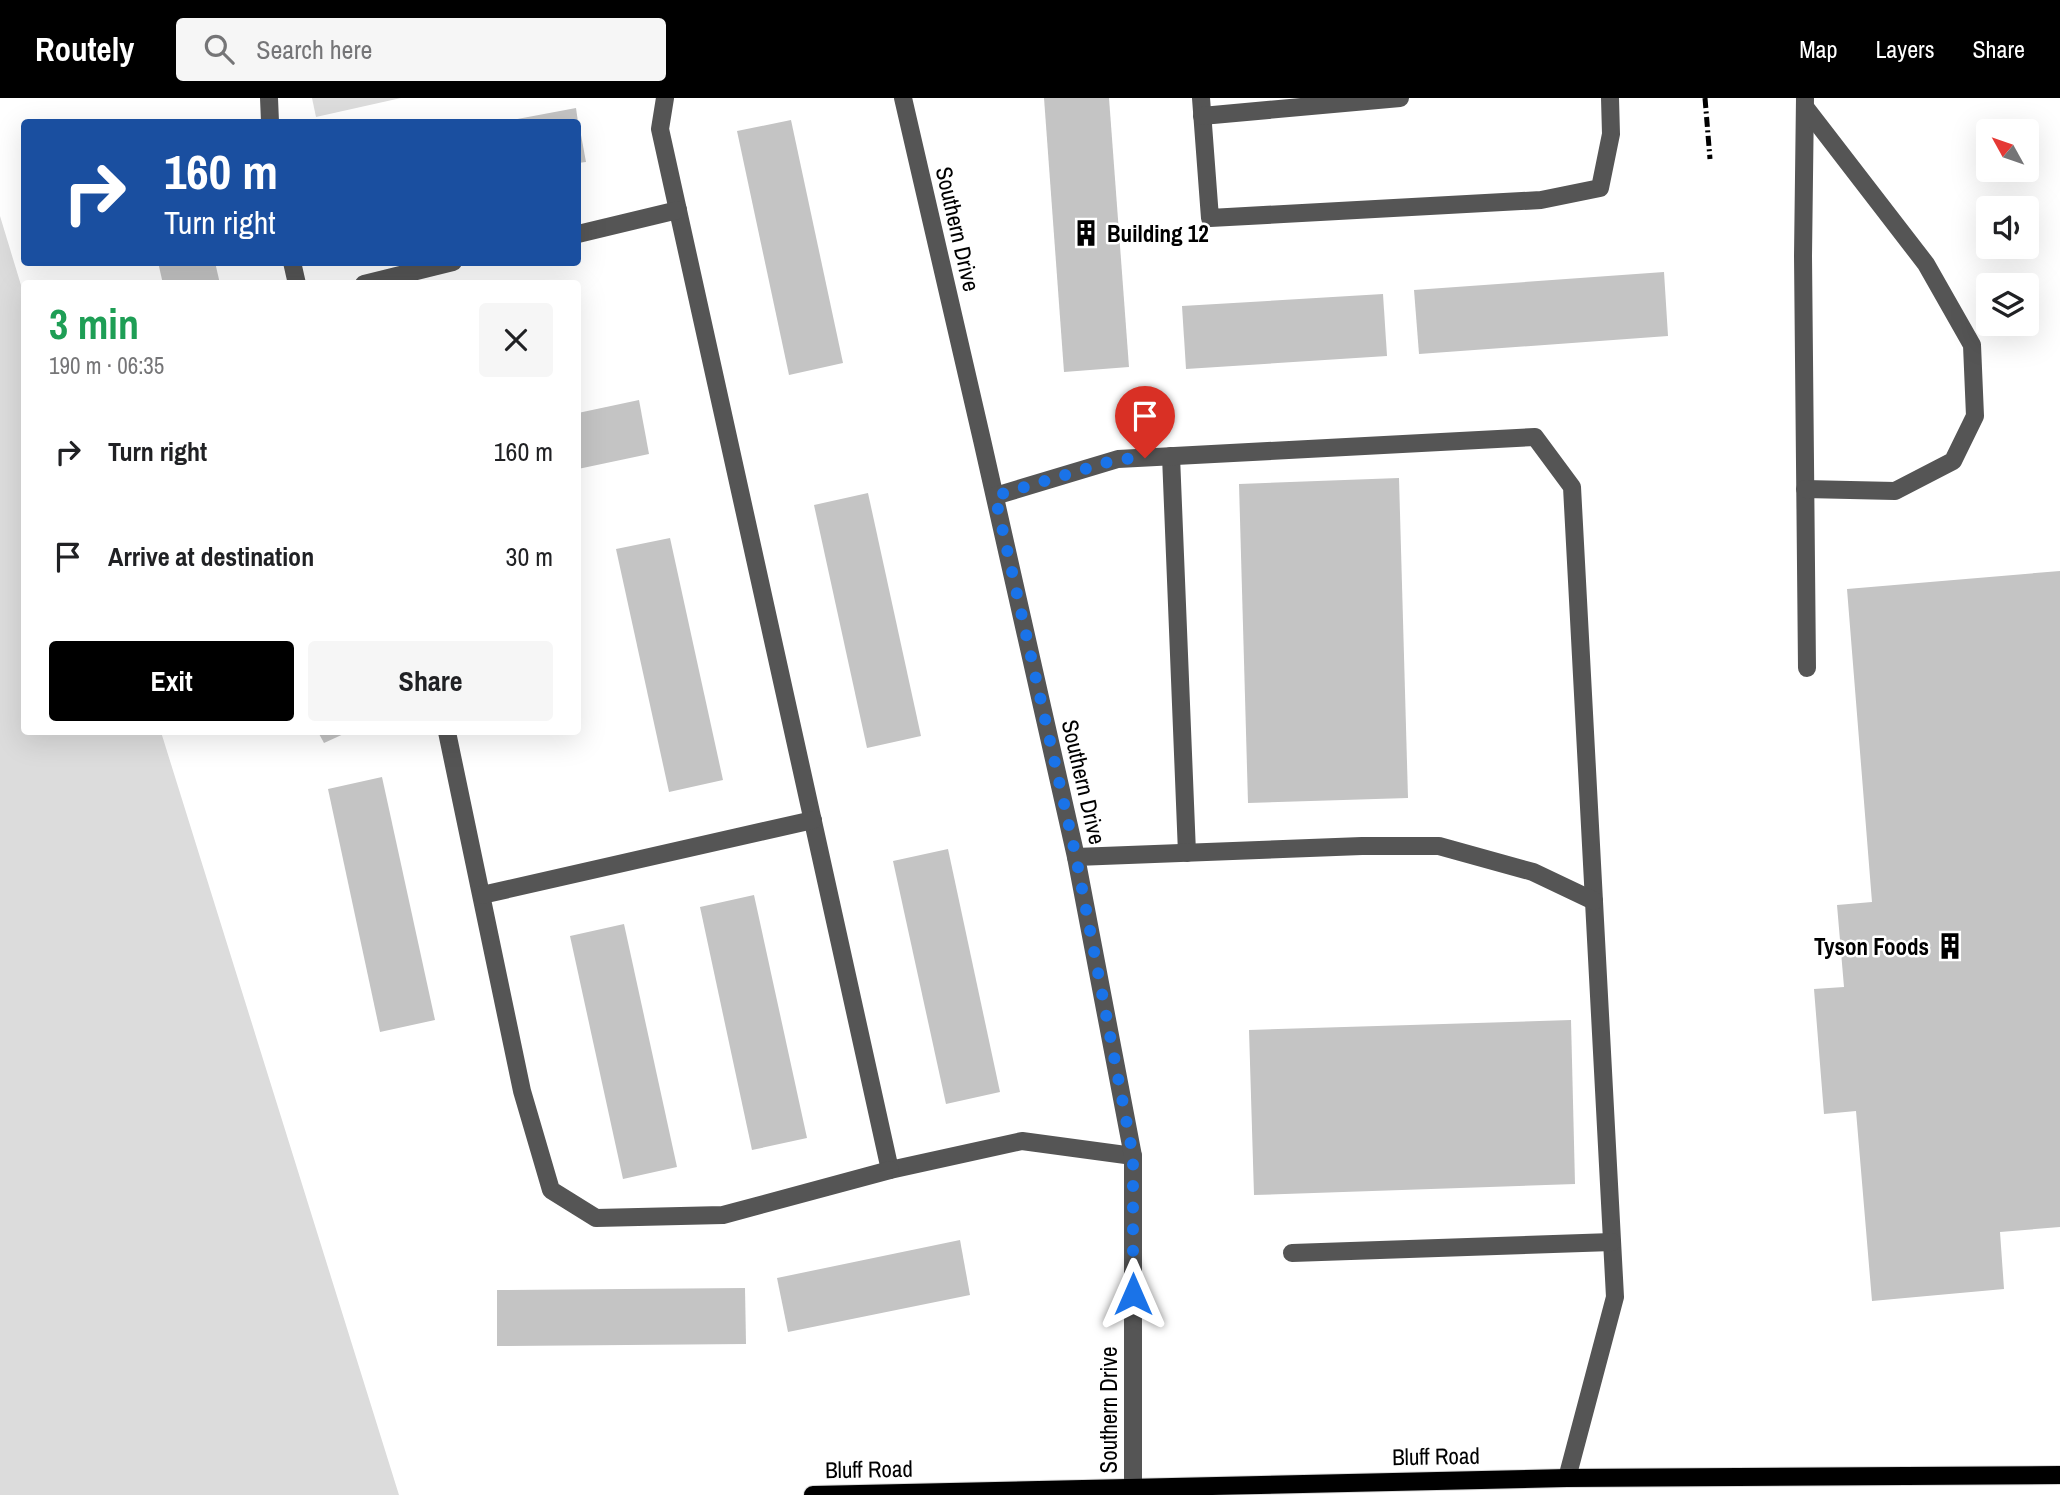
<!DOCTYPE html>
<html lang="en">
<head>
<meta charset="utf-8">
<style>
  body { margin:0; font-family:"Archivo Narrow",sans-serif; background:#f6f6f6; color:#202124; height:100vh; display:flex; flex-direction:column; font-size:26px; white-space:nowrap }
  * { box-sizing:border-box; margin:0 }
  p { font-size:23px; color:#757577 }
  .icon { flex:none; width:38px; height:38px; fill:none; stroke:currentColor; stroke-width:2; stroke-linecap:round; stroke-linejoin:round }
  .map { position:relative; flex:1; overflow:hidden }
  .sheet { position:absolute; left:21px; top:182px; width:560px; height:455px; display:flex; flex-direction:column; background:#fff; border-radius:7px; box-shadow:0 7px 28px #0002 }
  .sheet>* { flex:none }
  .top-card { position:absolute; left:21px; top:21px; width:560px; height:147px; border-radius:7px; box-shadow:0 7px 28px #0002; background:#1a4fa0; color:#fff; overflow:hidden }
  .needle { width:46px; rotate:310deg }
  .controls { position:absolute; left:1976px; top:21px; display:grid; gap:14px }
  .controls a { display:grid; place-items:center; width:63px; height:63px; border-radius:7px; background:#fff; box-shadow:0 7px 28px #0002; font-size:35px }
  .pin { position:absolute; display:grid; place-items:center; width:60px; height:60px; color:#fff; margin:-72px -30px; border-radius:50% 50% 50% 0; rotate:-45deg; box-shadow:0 0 7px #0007 }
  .pin .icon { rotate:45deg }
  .me { position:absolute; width:77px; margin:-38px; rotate:0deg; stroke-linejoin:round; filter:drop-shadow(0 0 5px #0008) }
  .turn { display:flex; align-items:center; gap:24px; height:147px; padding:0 28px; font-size:32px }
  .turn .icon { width:91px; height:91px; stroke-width:2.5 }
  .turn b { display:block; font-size:49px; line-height:60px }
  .round { display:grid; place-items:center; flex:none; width:74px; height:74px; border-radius:7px; background:#f6f6f6 }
  .head { display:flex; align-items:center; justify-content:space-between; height:119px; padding:0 28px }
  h1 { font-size:42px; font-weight:700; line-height:52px; color:#1e9e55 }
  .button { display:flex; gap:14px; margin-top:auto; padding:14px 28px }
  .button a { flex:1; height:80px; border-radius:7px; background:#000; color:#fff; font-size:28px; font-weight:700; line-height:80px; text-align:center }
  .button a+a { background:#f6f6f6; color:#202124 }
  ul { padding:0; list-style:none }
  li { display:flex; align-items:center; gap:21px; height:105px; padding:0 28px }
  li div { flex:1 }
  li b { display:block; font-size:26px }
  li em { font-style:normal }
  header { display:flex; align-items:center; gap:42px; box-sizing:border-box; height:98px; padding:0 35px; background:#000; color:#fff }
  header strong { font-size:33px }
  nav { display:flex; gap:38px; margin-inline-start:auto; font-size:24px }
  .search { width:490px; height:63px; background:#f6f6f6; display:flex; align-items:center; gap:18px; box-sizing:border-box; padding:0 24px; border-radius:7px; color:#757577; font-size:26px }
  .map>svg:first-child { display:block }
  .green { fill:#dcdcdc }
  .building { fill:#c4c4c4 }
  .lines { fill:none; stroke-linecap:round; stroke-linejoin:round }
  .major-casing { stroke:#dbdbdb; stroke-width:20 }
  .minor { stroke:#555; stroke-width:18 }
  .major { stroke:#000; stroke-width:18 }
  .rail { stroke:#000; stroke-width:5; stroke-dasharray:10 3.5 2 3.5; stroke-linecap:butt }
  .route { stroke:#1a73e8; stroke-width:12; stroke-dasharray:0 21.6 }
  .labels { text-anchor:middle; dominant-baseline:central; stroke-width:5; stroke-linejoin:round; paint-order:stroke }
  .street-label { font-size:23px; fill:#000; stroke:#fff }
  .poi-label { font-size:23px; font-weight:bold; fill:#000; stroke:#fff; text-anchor:start }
</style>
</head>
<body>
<header>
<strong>Routely</strong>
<div class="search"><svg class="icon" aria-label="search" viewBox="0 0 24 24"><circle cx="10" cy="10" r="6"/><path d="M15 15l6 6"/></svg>Search here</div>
<nav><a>Map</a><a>Layers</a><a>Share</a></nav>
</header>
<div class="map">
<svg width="2060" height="1397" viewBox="0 0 2060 1397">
  <rect width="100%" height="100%" fill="#fff"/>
  <g class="green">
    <path d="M312 0H401L316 19Z"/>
    <path d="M0 118 24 197V634H161L399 1397H0Z"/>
  </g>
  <g class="building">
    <path d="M1044 0H1109L1129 269 1064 274Z"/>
    <path d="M576 10 578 24H507V23Z"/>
    <path d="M791 22 843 265 789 277 737 33Z"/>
    <path d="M579 26 586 64 578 65V27Z"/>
    <path d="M158 164H215L220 186H163Z"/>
    <path d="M1664 174 1668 238 1419 256 1414 192Z"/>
    <path d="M1383 196 1387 258 1186 271 1182 208Z"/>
    <path d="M639 302 649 356 578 371V315Z"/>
    <path d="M1399 380 1408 700 1248 705 1239 386Z"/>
    <path d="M868 395 921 638 867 650 814 407Z"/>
    <path d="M670 440 723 682 669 694 616 451Z"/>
    <path d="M2060 473V1129L2000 1134 2004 1191 1872 1203 1856 1013 1824 1016 1814 891 1844 889 1837 807 1872 804 1847 491Z"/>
    <path d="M318 634H348L324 645Z"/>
    <path d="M382 679 435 922 380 934 328 691Z"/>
    <path d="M948 751 1000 994 946 1006 893 763Z"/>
    <path d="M754 797 807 1040 752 1052 700 809Z"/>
    <path d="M624 826 677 1069 623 1081 570 838Z"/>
    <path d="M1571 922 1575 1086 1254 1097 1249 932Z"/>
    <path d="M960 1142 970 1197 788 1234 777 1180Z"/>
    <path d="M745 1190 746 1246 497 1248V1192Z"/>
  </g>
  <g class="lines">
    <defs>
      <path id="major" d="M813 1397 1567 1380 2060 1377"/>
    </defs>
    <use href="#major" class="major-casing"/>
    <g class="minor">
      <path d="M269 0 270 24"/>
      <path d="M665 0 660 31 890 1072 1022 1043 1133 1058"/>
      <path d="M903 0 982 342 1076 759 1133 1058V1390"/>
      <path d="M1201 0 1210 120 1541 102 1600 90 1611 36 1610 0"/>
      <path d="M1805 0 1803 158 1807 570"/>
      <path d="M1805 9 1926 166 1972 247 1975 318 1953 363 1895 393 1805 391"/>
      <path d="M1202 18 1400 0"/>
      <path d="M578 136 678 112"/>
      <path d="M292 164 297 186"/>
      <path d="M364 186 453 164"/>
      <path d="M1171 358 1187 755"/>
      <path d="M995 398 1118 361 1535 339 1572 389 1615 1199 1567 1380"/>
      <path d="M447 634 522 993 551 1092 596 1120 723 1117 890 1072"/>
      <path d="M1076 759 1362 748H1439L1533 774 1594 803"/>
      <path d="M482 797 813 722"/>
      <path d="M1292 1155 1612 1144"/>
    </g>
    <use href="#major" class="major"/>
    <path class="rail" d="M1705 0 1710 61"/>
  </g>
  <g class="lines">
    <path class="route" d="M1133 1196V1058L1076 759 995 398 1118 361 1145 360"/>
  </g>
  <defs>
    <symbol id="building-bare" viewBox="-9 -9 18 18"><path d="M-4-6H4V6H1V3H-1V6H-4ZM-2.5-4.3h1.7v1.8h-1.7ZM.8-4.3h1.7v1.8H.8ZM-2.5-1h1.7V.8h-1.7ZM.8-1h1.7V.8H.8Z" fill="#000" stroke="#fff" stroke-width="2.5" paint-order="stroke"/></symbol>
  </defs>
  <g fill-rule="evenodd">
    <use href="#building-bare" x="1067" y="116" width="38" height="38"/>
    <use href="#building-bare" x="1931" y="829" width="38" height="38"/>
  </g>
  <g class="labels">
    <g class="street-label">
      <text transform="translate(958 131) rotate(77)">Southern Drive</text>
      <text transform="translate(1084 684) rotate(77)">Southern Drive</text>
      <text transform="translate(1108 1312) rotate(-90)">Southern Drive</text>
      <text transform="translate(1436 1358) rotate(-1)">Bluff Road</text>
      <text transform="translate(869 1371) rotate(-1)">Bluff Road</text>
    </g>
    <g class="poi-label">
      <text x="1107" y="135">Building 12</text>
      <text x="1929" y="848" text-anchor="end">Tyson Foods</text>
    </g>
  </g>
</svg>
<div class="controls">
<a><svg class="needle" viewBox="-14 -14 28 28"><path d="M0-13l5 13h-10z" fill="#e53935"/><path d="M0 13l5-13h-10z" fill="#757577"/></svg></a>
<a><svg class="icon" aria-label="sound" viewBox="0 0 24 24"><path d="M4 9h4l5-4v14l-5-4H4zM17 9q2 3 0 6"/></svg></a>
<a><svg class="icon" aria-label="layers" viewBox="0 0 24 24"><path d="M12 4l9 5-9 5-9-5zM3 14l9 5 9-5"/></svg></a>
</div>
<div class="pin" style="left:1145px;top:360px;background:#d93025"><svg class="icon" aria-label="arrive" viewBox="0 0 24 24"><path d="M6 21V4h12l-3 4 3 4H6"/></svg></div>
<svg class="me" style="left:1133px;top:1196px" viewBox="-20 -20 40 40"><path d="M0-17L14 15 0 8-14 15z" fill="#1a73e8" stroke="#fff" stroke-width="4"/></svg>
<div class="top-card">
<div class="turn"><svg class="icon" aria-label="right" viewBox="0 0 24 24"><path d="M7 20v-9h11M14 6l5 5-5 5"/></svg><div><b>160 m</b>Turn right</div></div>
</div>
<section class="sheet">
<div class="head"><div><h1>3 min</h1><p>190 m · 06:35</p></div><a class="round"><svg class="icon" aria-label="close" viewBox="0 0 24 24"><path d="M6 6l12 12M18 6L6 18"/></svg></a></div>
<ul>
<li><svg class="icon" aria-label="right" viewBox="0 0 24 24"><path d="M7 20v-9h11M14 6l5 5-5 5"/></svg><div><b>Turn right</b></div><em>160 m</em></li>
<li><svg class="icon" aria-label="arrive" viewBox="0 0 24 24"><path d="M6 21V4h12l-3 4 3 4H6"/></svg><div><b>Arrive at destination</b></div><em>30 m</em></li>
</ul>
<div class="button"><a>Exit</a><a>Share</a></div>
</section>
</div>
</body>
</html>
